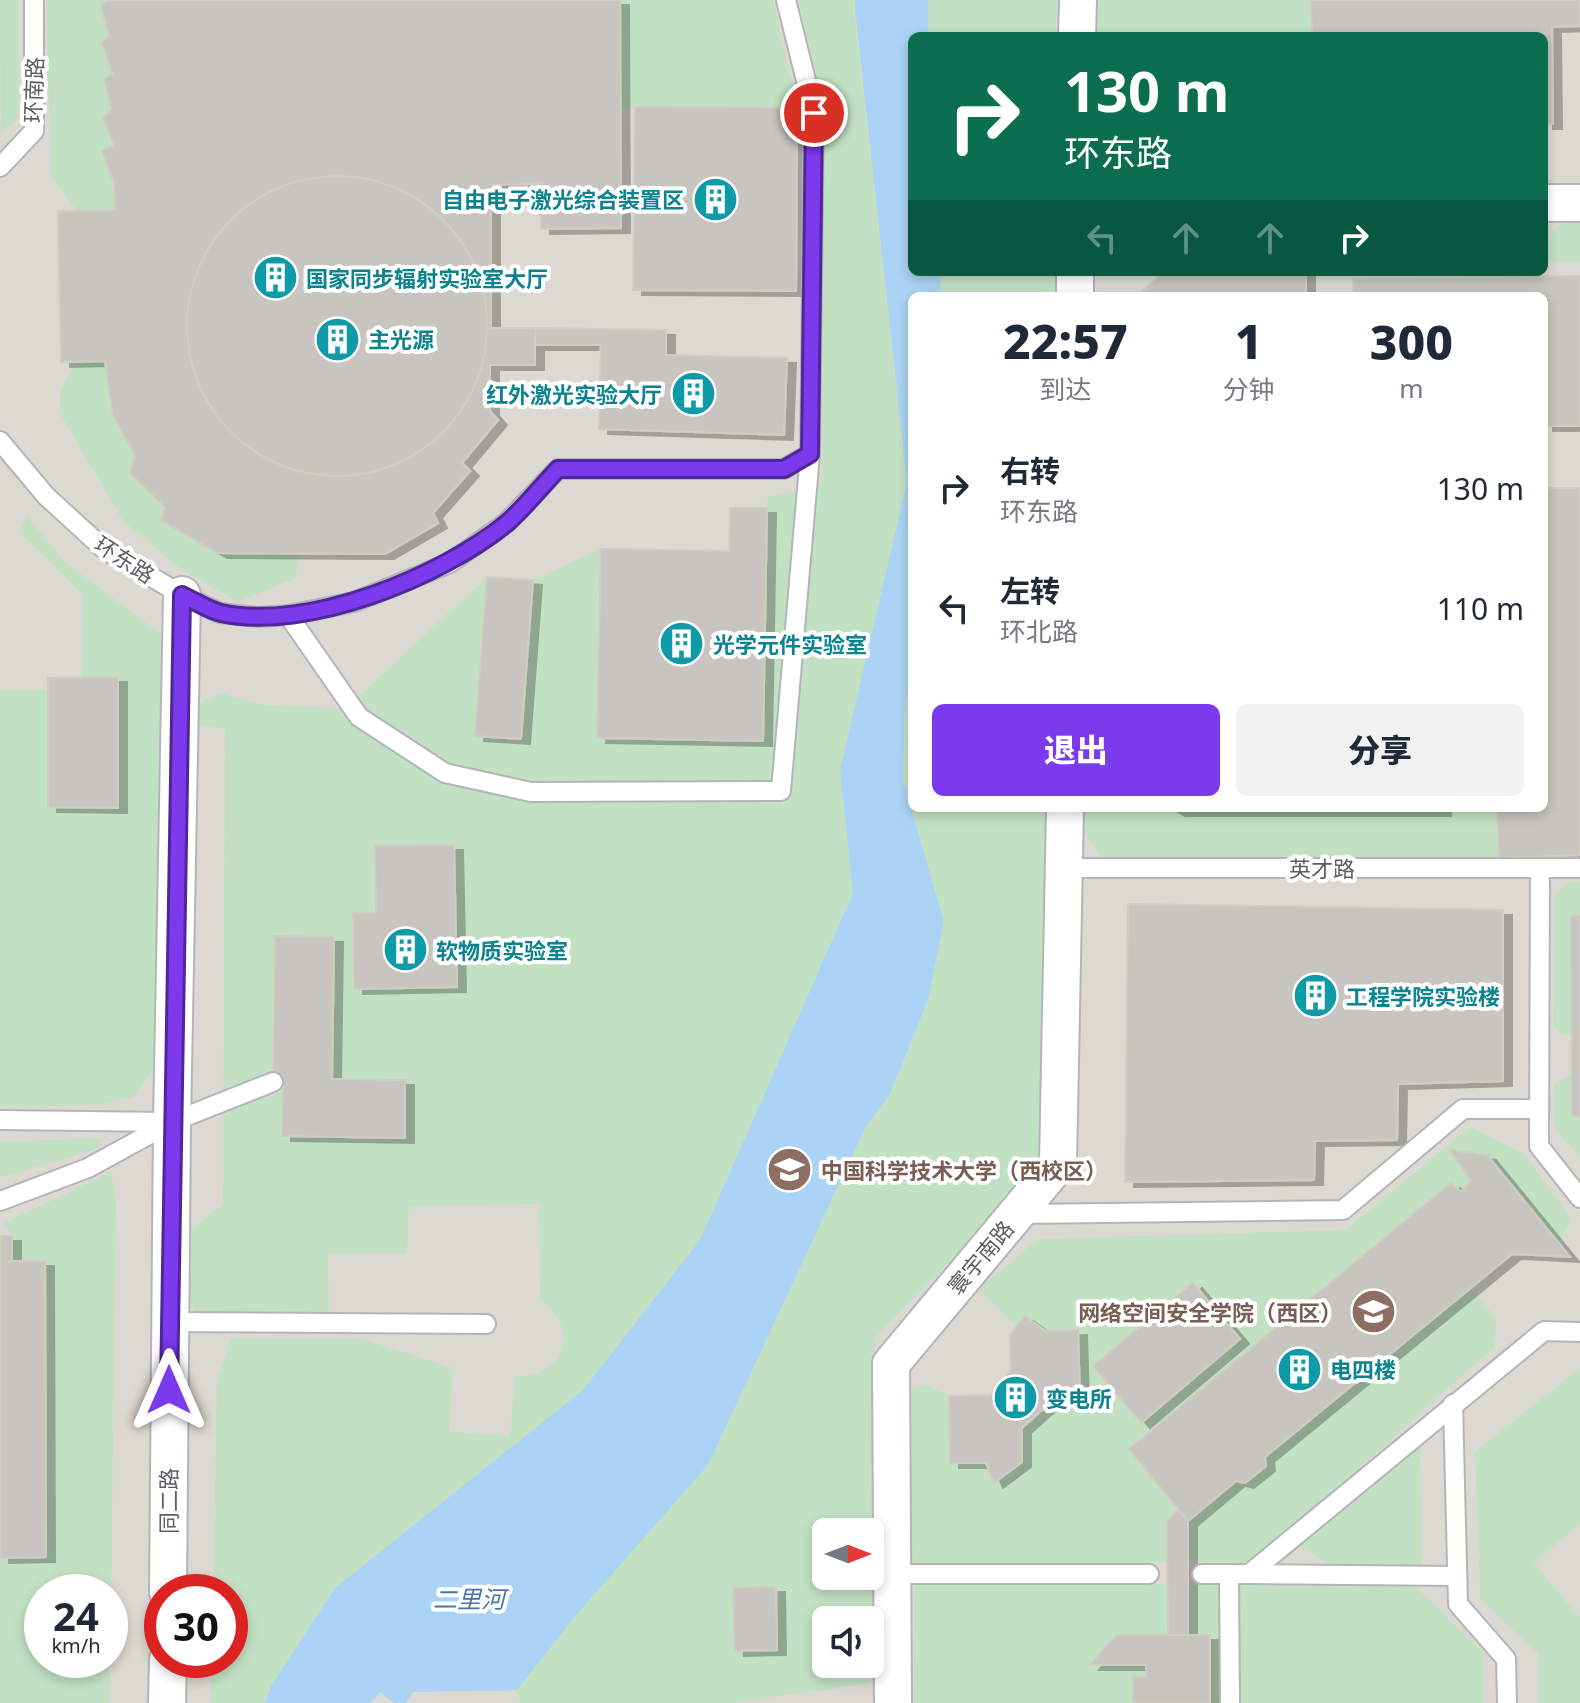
<!DOCTYPE html>
<html lang="zh">
<head>
<meta charset="utf-8">
<style>
  body { margin:0; font-family:"Noto Sans","Noto Sans SC",sans-serif; background:#f2f2f3; color:#1f2937; height:100vh; display:flex; flex-direction:column; font-size:30px; white-space:nowrap }
  * { box-sizing:border-box; margin:0 }
  p { font-size:26px; color:#747a83 }
  .icon { flex:none; width:44px; height:44px; fill:none; stroke:currentColor; stroke-width:2; stroke-linecap:round; stroke-linejoin:round }
  .map { position:relative; flex:1; overflow:hidden }
  .panel { position:absolute; left:908px; top:292px; width:640px; height:520px; display:flex; flex-direction:column; background:#fff; border-radius:12px; box-shadow:0 4px 12px #0003 }
  .panel>* { flex:none }
  .guide { position:absolute; left:908px; top:32px; width:640px; height:244px; border-radius:12px; box-shadow:0 4px 12px #0003; background:#0b6e4f; color:#fff; overflow:hidden }
  .needle { width:52px; rotate:90deg }
  .tools { position:absolute; left:812px; top:1518px; display:grid; gap:16px }
  .tools a { display:grid; place-items:center; width:72px; height:72px; border-radius:12px; background:#fff; box-shadow:0 4px 12px #0003; font-size:40px }
  .speed { position:absolute; left:24px; top:1574px; display:flex; gap:16px; font-size:40px; font-weight:700; text-align:center }
  .speed>* { display:grid; place-content:center; width:104px; height:104px; border-radius:50%; background:#fff; box-shadow:0 4px 12px #0003; line-height:1 }
  .speed small { font-size:20px; font-weight:400 }
  .speed .limit { border:12px solid #d22; background:#fff; color:#111 }
  .pin { position:absolute; display:grid; place-items:center; width:68px; height:68px; color:#fff; margin:-34px; border:4px solid #fff; border-radius:50%; box-shadow:0 2px 8px #0007 }
  .me { position:absolute; width:88px; margin:-44px; rotate:0deg; stroke-linejoin:round; filter:drop-shadow(0 0 6px #0008) }
  .turn { display:flex; align-items:center; gap:28px; height:168px; padding:0 24px; font-size:36px }
  .turn .icon { width:104px; height:104px; stroke-width:2.5 }
  .turn b { display:block; font-size:56px; line-height:68px }
  .lanes { display:flex; align-items:center; height:76px; padding:0 24px; background:#0003; justify-content:center; gap:40px; direction:ltr }
  .lanes .off { opacity:.35 }
  .eta { display:flex; justify-content:space-evenly; align-items:center; height:136px; text-align:center }
  .eta b { font-size:48px; font-weight:800; line-height:56px }
  .action { display:flex; gap:16px; margin-top:auto; padding:16px 24px }
  .action a { flex:1; height:92px; border-radius:12px; background:#7c3aed; color:#fff; font-size:32px; font-weight:800; line-height:92px; text-align:center }
  .action a+a { background:#f2f2f3; color:#1f2937 }
  ul { padding:0; list-style:none }
  li { display:flex; align-items:center; gap:24px; height:120px; padding:0 24px }
  li div { flex:1 }
  li b { display:block; font-size:30px }
  li em { font-style:normal }
  .map>svg:first-child { display:block }
  .education { fill:#dcd9d2; fill-rule:evenodd }
  .green { fill:#c2e1c3; fill-rule:evenodd }
  .water { fill:#aad3f5 }
  .building { fill:#c8c5c0; stroke:#d0ccc2; stroke-width:2; filter:url(#shadow) }
  .lines { fill:none; stroke-linecap:round; stroke-linejoin:round }
  .lane-casing { stroke:#b4b5b9; stroke-width:22 }
  .street-casing { stroke:#b4b5b9; stroke-width:40 }
  .lane { stroke:#fff; stroke-width:18 }
  .street { stroke:#fff; stroke-width:36 }
  .route-casing { stroke:#51269a; stroke-width:20 }
  .route { stroke:#7c3aed; stroke-width:14 }
  .labels { text-anchor:middle; dominant-baseline:central; stroke-width:8; stroke-linejoin:round; paint-order:stroke }
  .street-label { font-size:22px; fill:#5b5e62; stroke:#fff }
  .culture-label { font-size:22px; font-weight:bold; fill:#0d838f; stroke:#fff; text-anchor:start }
  .education-label { font-size:22px; font-weight:bold; fill:#785e54; stroke:#fff; text-anchor:start }
  .water-label { font-size:24px; font-style:italic; fill:#4a75a6; stroke:#fff }
</style>
</head>
<body>
<div class="map">
<svg width="1580" height="1703" viewBox="0 0 1580 1703">
  <defs>
    <filter id="shadow"><feDropShadow dx="9" dy="5" stdDeviation="0" flood-color="#0004"/></filter>
  </defs>
  <rect width="100%" height="100%" fill="#eceae3"/>
  <path class="education" d="M0 0H1580V1703H0ZM912 36H1544V272H912ZM912 296H1544V808H912ZM826 1532H870V1576H826ZM42 1592H110V1660H42ZM162 1592H230V1660H162ZM826 1620H870V1664H826Z"/>
  <g class="green">
    <path d="M0 0H18V121L1 132Z"/>
    <path d="M46 0H109L113 74 112 110 103 118 114 146 102 151 114 183 115 210 77 211 51 177Z"/>
    <path d="M620 0H773L797 108H621Z"/>
    <path d="M798 0H853L907 482 840 770 853 893 700 1240 583 1390 335 1588 271 1686 265 1703H211V1660H230V1592H213L217 1382 231 1339H362L453 1368 449 1432 510 1436 515 1376C565 1378 581 1328 540 1300L539 1204 409 1206 407 1253 328 1254 329 1313H196L184 1291V1235L223 1204 225 728 197 724 198 704 220 693 262 705 346 708 487 577 476 736 521 739 533 580 601 549 598 737 767 508 766 497 821 485 824 110Z"/>
    <path d="M928 0H1057L1056 36H928Z"/>
    <path d="M1097 0H1311L1312 36H1096Z"/>
    <path d="M1565 223H1580V262H1547L1551 231Z"/>
    <path d="M940 272H1055V296H941Z"/>
    <path d="M105 361 113 415 135 455 299 553 296 578 237 602 178 567 123 521 60 413V390L76 362Z"/>
    <path d="M27 517 66 563 166 638 160 1061 133 1097 94 1105 0 1107V690H48L49 807 118 808V677L81 678 83 595 19 532Z"/>
    <path d="M912 679V808H1045L1044 1145 1021 1188 875 1338 872 1375 877 1682 731 1703H519L517 1690 576 1615 865 1128 890 1094 928 1000 944 922 903 780 905 704ZM826 1532H870V1576H826ZM826 1620H870V1664H826Z"/>
    <path d="M1084 808H1171L1176 811 1497 810 1499 858H1101L1083 831Z"/>
    <path d="M1570 882H1580V916L1571 917V1034L1563 1035 1553 1026 1555 893Z"/>
    <path d="M1572 1074V1115L1580 1117V1158L1554 1127V1084Z"/>
    <path d="M1470 1127 1523 1153 1572 1219 1558 1242 1450 1150 1471 1181 1461 1192 1450 1183 1129 1449 1178 1510 1167 1521 1168 1563 912 1564 910 1390 926 1385 949 1396 991 1395 1011 1370 1010 1335 1016 1326 979 1289 1038 1239 1345 1230Z"/>
    <path d="M103 1138 94 1150 0 1177V1142Z"/>
    <path d="M112 1171 116 1201 110 1699 109 1703H0V1558L46 1557 45 1261H12V1236L3 1224ZM42 1592H110V1660H42Z"/>
    <path d="M1470 1288 1496 1318 1494 1348 1264 1552 1241 1563 1189 1562 1188 1521 1236 1481 1245 1483 1265 1457Z"/>
    <path d="M1580 1368V1524L1534 1563 1580 1618V1703H1538V1654L1480 1598 1475 1452Z"/>
    <path d="M1420 1446 1422 1569 1356 1570 1326 1562 1298 1545Z"/>
    <path d="M1168 1584V1635L1116 1636 1091 1665H1146V1677L1133 1703H914V1585Z"/>
    <path d="M1188 1585H1414L1483 1652V1703H1210V1635H1188Z"/>
  </g>
  <path class="water" d="M854 0H928V36H912V272H940L941 296H912V679L905 704 903 780 944 922 928 1000 890 1094 865 1128 708 1465 576 1615 517 1690 413 1692 406 1703H394L380 1692 370 1703H265L271 1686 335 1588 583 1390 700 1240 853 893 840 770 907 482Z"/>
  <g class="building">
    <path d="M109 0H620L621 228 541 229 540 184 491 185V328H535V365H490V411L498 420 462 463 470 471 433 513 438 523 385 554 218 553 161 520 165 507 130 473 135 455 113 415 105 361 61 362 58 211 115 210 114 183 102 151 114 146 103 117 112 110 104 79 113 74 102 43 109 35 101 6Z"/>
    <path d="M1311 0H1580V26L1552 27 1553 124H1544V36H1312Z"/>
    <path d="M635 107 797 108 796 291 633 290Z"/>
    <circle cx="337" cy="326" r="150"/>
    <path d="M1163 272H1306V296H1137Z"/>
    <path d="M1580 276V426H1544V296H1353V279Z"/>
    <path d="M535 328 666 330V355L787 358 784 435 599 429 601 345H535Z"/>
    <path d="M1544 488H1580V855L1499 858 1497 808H1544Z"/>
    <path d="M730 508H767L763 741 597 738 601 549 729 551Z"/>
    <path d="M487 577 533 580 521 739 475 736Z"/>
    <path d="M118 677V808L48 807V678Z"/>
    <path d="M1171 808H1442V811H1176Z"/>
    <path d="M454 845 457 987 354 989 353 913H376L375 846Z"/>
    <path d="M1128 904 1503 910V1081L1398 1084 1397 1140 1315 1141 1314 1180 1125 1182Z"/>
    <path d="M1571 916H1580V1117L1572 1115Z"/>
    <path d="M275 936 334 937 332 1079 405 1080V1138L282 1136 283 1082H273Z"/>
    <path d="M1450 1150 1487 1155 1570 1257 1512 1254 1265 1457 1266 1466 1245 1483 1236 1481 1188 1521 1129 1449 1451 1183 1461 1192 1471 1181Z"/>
    <path d="M0 1236H12V1261H45L46 1557 0 1558Z"/>
    <path d="M1193 1283 1240 1339 1141 1423 1093 1366Z"/>
    <path d="M1024 1316 1046 1331 1078 1330 1080 1399 1052 1401 1022 1428V1462L994 1483 986 1463H950L949 1396 991 1395 1011 1370 1010 1335Z"/>
    <path d="M1178 1510 1188 1521V1635H1168L1167 1521Z"/>
    <path d="M776 1587 777 1650 735 1651 733 1588Z"/>
    <path d="M1116 1635H1210V1703H1133V1677H1146V1665H1090Z"/>
  </g>
  <g class="lines">
    <defs>
      <g id="lane">
        <path d="M0 167 34 131V0"/>
        <path d="M0 441 46 496 104 549 182 595 220 613 259 617 288 615 354 602 450 563 507 522 558 469H784L810 454"/>
        <path d="M288 615 359 717 445 773 531 792 781 791 810 454 814 113 786 0"/>
        <path d="M1064 868H1580"/>
        <path d="M1540 868 1539 1146 1580 1198"/>
        <path d="M0 1120 169 1122"/>
        <path d="M0 1201 88 1168 172 1122 273 1082"/>
        <path d="M1019 1214 1343 1210 1463 1109H1539"/>
        <path d="M169 1322 486 1324"/>
        <path d="M1453 1404 1458 1604 1506 1659 1507 1703"/>
        <path d="M891 1574H1149"/>
        <path d="M1202 1574H1249L1544 1331 1580 1332"/>
        <path d="M1229 1574 1230 1703"/>
        <path d="M1249 1574 1457 1576"/>
      </g>
      <g id="street">
        <path d="M1077 36 1078 0"/>
        <path d="M1544 203H1580"/>
        <path d="M1075 296V272"/>
        <path d="M168 1592 172 1122 182 595"/>
        <path d="M167 1703 168 1660"/>
        <path d="M893 1703 891 1364 1058 1164 1065 808"/>
      </g>
    </defs>
    <use href="#lane" class="lane-casing"/>
    <use href="#street" class="street-casing"/>
    <use href="#lane" class="lane"/>
    <use href="#street" class="street"/>
  </g>
  <g class="lines">
    <defs>
      <path id="route" d="M169 1390 182 595C195 601 208 610 221 613 307 632 441 577 507 523 525 507 541 487 558 469H784L810 454 814 113"/>
    </defs>
    <use href="#route" class="route-casing"/>
    <use href="#route" class="route"/>
  </g>
  <defs>
    <symbol id="building-disc" viewBox="-11 -11 22 22"><circle r="9.5" fill="#0f9aa8" stroke="#fff"/><path d="M-4-6H4V6H1V3H-1V6H-4ZM-2.5-4.3h1.7v1.8h-1.7ZM.8-4.3h1.7v1.8H.8ZM-2.5-1h1.7V.8h-1.7ZM.8-1h1.7V.8H.8Z" fill="#fff"/></symbol>
    <symbol id="university-disc" viewBox="-11 -11 22 22"><circle r="9.5" fill="#8d6e63" stroke="#fff"/><path d="M0-5L7-2L0 1L-7-2ZM-4 1L0 2.5L4 1V4Q0 6-4 4Z" fill="#fff"/></symbol>
  </defs>
  <g fill-rule="evenodd">
    <use href="#building-disc" x="690" y="174" width="51" height="51"/>
    <use href="#building-disc" x="250" y="252" width="51" height="51"/>
    <use href="#building-disc" x="312" y="314" width="51" height="51"/>
    <use href="#building-disc" x="668" y="368" width="51" height="51"/>
    <use href="#building-disc" x="656" y="618" width="51" height="51"/>
    <use href="#building-disc" x="380" y="924" width="51" height="51"/>
    <use href="#building-disc" x="1290" y="970" width="51" height="51"/>
    <use href="#university-disc" x="764" y="1144" width="51" height="51"/>
    <use href="#university-disc" x="1348" y="1286" width="51" height="51"/>
    <use href="#building-disc" x="1274" y="1344" width="51" height="51"/>
    <use href="#building-disc" x="990" y="1372" width="51" height="51"/>
  </g>
  <g class="labels">
    <g class="street-label">
      <text transform="translate(33 90) rotate(-88)">环南路</text>
      <text transform="translate(125 559) rotate(33)">环东路</text>
      <text x="1322" y="868">英才路</text>
      <text transform="translate(980 1257) rotate(-50)">寰宇南路</text>
      <text transform="translate(168 1501) rotate(-90)">同二路</text>
    </g>
    <g class="culture-label">
      <text x="684" y="199" text-anchor="end">自由电子激光综合装置区</text>
      <text x="306" y="278">国家同步辐射实验室大厅</text>
      <text x="368" y="339">主光源</text>
      <text x="662" y="394" text-anchor="end">红外激光实验大厅</text>
      <text x="713" y="644">光学元件实验室</text>
      <text x="436" y="950">软物质实验室</text>
      <text x="1346" y="996">工程学院实验楼</text>
      <text x="1330" y="1369">电四楼</text>
      <text x="1046" y="1398">变电所</text>
    </g>
    <g class="education-label">
      <text x="821" y="1170">中国科学技术大学（西校区）</text>
      <text x="1342" y="1312" text-anchor="end">网络空间安全学院（西区）</text>
    </g>
    <g class="water-label">
      <text x="469" y="1598">二里河</text>
    </g>
  </g>
</svg>
<div class="tools">
<a><svg class="needle" viewBox="-14 -14 28 28"><path d="M0-13l5 13h-10z" fill="#e53935"/><path d="M0 13l5-13h-10z" fill="#747a83"/></svg></a>
<a><svg class="icon" aria-label="sound" viewBox="0 0 24 24"><path d="M4 9h4l5-4v14l-5-4H4zM17 9q2 3 0 6"/></svg></a>
</div>
<div class="speed"><div>24<small>km/h</small></div><div class="limit">30</div></div>
<div class="pin" style="left:814px;top:113px;background:#d93025"><svg class="icon" aria-label="arrive" viewBox="0 0 24 24"><path d="M6 21V4h12l-3 4 3 4H6"/></svg></div>
<svg class="me" style="left:169px;top:1390px" viewBox="-20 -20 40 40"><path d="M0-17L14 15 0 8-14 15z" fill="#7c3aed" stroke="#fff" stroke-width="4"/></svg>
<div class="guide">
<div class="turn"><svg class="icon" aria-label="right" viewBox="0 0 24 24"><path d="M7 20v-9h11M14 6l5 5-5 5"/></svg><div><b>130 m</b>环东路</div></div>
<div class="lanes"><svg class="icon off" aria-label="left" viewBox="0 0 24 24"><path d="M17 20v-9H6M10 6l-5 5 5 5"/></svg><svg class="icon off" aria-label="ahead" viewBox="0 0 24 24"><path d="M12 20V5M6 11l6-6 6 6"/></svg><svg class="icon off" aria-label="ahead" viewBox="0 0 24 24"><path d="M12 20V5M6 11l6-6 6 6"/></svg><svg class="icon" aria-label="right" viewBox="0 0 24 24"><path d="M7 20v-9h11M14 6l5 5-5 5"/></svg></div>
</div>
<section class="panel">
<div class="eta">
<div><b>22:57</b><p>到达</p></div>
<div><b>1</b><p>分钟</p></div>
<div><b>300</b><p>m</p></div>
</div>
<ul>
<li><svg class="icon" aria-label="right" viewBox="0 0 24 24"><path d="M7 20v-9h11M14 6l5 5-5 5"/></svg><div><b>右转</b><p>环东路</p></div><em>130 m</em></li>
<li><svg class="icon" aria-label="left" viewBox="0 0 24 24"><path d="M17 20v-9H6M10 6l-5 5 5 5"/></svg><div><b>左转</b><p>环北路</p></div><em>110 m</em></li>
</ul>
<div class="action"><a>退出</a><a>分享</a></div>
</section>
</div>
</body>
</html>
